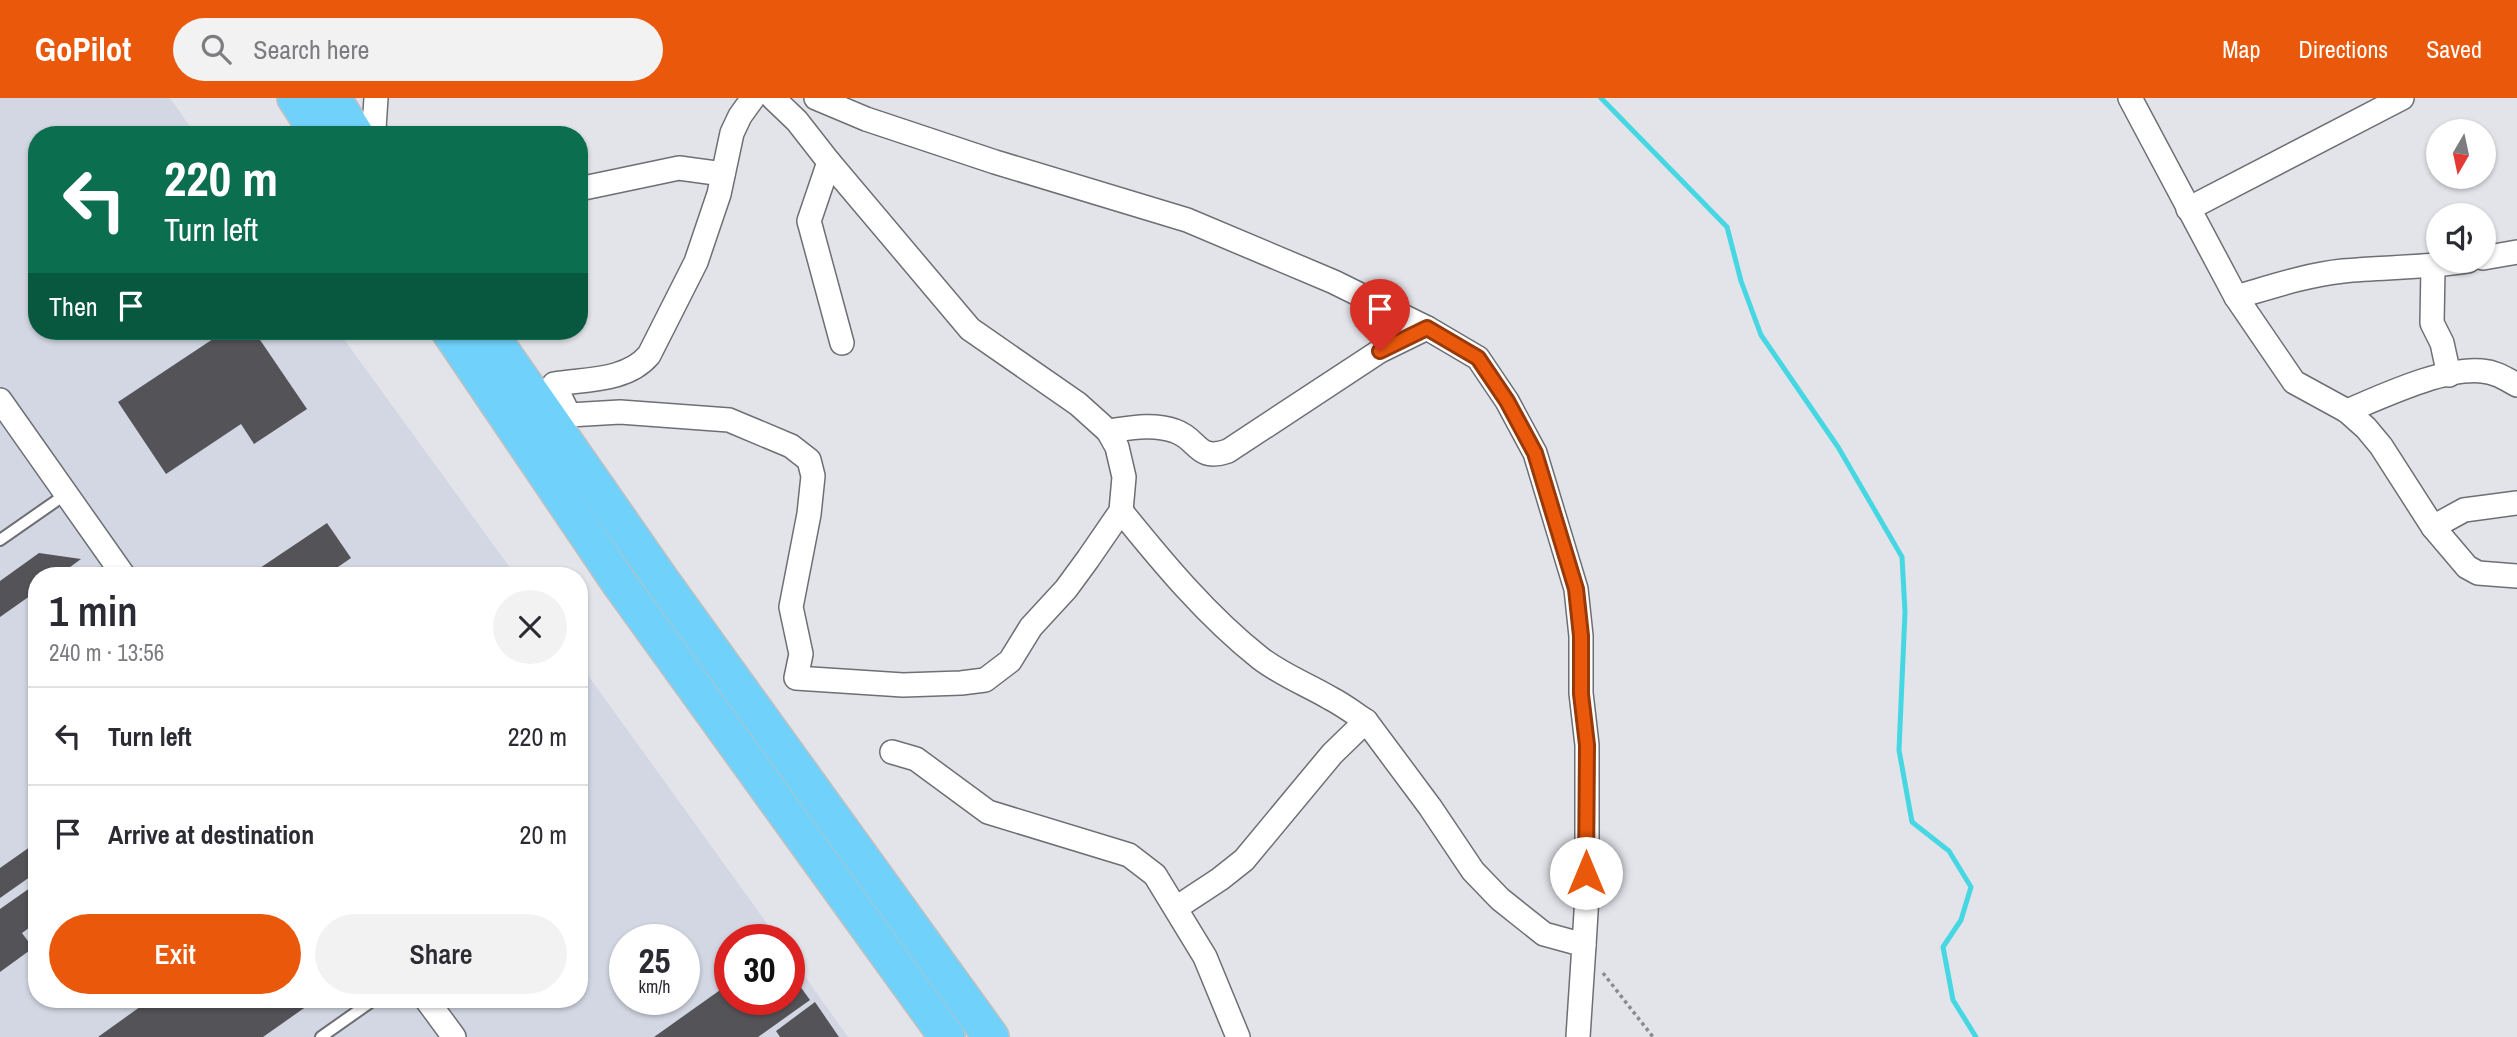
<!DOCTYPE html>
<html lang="en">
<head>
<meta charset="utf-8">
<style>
  body { margin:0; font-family:"Archivo Narrow",sans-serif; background:#f2f2f3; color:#2b2b33; height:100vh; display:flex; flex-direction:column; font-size:26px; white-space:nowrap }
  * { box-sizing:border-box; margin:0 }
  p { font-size:23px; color:#7c7c81 }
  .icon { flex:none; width:38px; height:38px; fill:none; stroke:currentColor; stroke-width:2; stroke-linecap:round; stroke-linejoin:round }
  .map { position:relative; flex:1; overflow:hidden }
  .drawer { position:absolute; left:28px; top:469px; width:560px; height:441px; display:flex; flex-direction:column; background:#fff; border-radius:28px; box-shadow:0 2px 5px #0004 }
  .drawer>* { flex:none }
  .banner { position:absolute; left:28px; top:28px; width:560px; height:214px; border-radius:28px; box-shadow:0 2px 5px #0004; background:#0b6e4f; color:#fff; overflow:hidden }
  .needle { width:46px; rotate:189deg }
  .tools { position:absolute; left:2426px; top:21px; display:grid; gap:14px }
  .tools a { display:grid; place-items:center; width:70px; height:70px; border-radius:50%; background:#fff; box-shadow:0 2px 5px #0004; font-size:35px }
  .speed { position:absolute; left:609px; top:826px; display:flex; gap:14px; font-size:35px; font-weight:700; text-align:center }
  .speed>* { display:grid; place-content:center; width:91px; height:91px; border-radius:50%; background:#fff; box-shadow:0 2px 5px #0004; line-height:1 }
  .speed small { font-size:18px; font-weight:400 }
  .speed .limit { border:10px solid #d22; background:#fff; color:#111 }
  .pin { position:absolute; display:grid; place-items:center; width:60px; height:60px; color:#fff; margin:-72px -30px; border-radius:50% 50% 50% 0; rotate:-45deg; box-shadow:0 0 7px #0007 }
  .pin .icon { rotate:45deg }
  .me { position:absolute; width:77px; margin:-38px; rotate:0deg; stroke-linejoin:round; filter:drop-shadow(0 0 5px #0008) }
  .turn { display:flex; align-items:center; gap:24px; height:147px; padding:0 21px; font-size:32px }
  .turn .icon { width:91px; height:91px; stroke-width:2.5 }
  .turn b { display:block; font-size:49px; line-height:60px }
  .then { display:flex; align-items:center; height:66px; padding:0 21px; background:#0003; gap:14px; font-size:26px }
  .round { display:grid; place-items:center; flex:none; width:74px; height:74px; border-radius:37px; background:#f2f2f3 }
  .head { display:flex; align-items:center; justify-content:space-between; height:119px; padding:0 21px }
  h1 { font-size:42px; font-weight:600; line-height:52px }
  .button { display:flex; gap:14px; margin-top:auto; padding:14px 21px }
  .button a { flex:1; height:80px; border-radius:42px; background:#ea580c; color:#fff; font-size:28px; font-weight:600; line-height:80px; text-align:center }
  .button a+a { background:#f2f2f3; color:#2b2b33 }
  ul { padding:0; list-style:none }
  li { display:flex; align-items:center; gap:21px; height:98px; padding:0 21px; border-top:2px solid #e1e1e2 }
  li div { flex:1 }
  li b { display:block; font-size:26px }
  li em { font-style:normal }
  header { display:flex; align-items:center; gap:42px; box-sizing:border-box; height:98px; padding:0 35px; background:#ea580c; color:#fff }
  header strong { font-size:33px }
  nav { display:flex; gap:38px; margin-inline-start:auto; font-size:24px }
  .search { width:490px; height:63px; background:#f2f2f3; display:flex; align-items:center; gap:18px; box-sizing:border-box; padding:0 24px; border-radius:38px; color:#7c7c81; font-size:26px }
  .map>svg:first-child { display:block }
  .built { fill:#d3d7e3; fill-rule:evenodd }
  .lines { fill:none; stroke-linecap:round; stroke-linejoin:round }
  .stream { stroke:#47d7e3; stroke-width:5 }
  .building { fill:#545358 }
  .service-casing { stroke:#6d6f74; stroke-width:14 }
  .minor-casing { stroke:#6d6f74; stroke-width:26 }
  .primary-casing { stroke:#bfc0c0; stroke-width:38 }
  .path { stroke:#898b8f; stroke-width:3.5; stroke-dasharray:3.5 3.5; stroke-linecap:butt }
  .service { stroke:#fff; stroke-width:10 }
  .minor { stroke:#fff; stroke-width:23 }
  .primary { stroke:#70d1fb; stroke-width:35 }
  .route-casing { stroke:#983908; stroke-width:18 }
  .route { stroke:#ea580c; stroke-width:12 }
</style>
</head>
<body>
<header>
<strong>GoPilot</strong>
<div class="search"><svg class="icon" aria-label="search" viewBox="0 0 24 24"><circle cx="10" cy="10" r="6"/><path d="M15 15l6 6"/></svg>Search here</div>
<nav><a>Map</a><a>Directions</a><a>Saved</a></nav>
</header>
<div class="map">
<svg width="2517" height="939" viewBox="0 0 2517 939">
  <rect width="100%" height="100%" fill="#e2e4ea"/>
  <path class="built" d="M0 0H170L196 37H37V233H338L516 478H37V901H579V565L779 842H730V901H789V856L848 939H0ZM625 842H684V901H625Z"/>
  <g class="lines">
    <path class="stream" d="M1601 0 1727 129 1741 183 1761 237 1838 349 1902 459 1905 514 1899 652 1912 724 1949 753 1971 789 1961 822 1943 849 1953 902 1976 939"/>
  </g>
  <g class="building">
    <path d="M225 233H254L307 311 254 346 241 326 166 376 118 304Z"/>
    <path d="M327 425 351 460 325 478H248Z"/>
    <path d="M39 455 81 461 58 478H37V493L0 519V483Z"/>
    <path d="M37 744V774L0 800V770Z"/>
    <path d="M37 785V824L22 835 33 850 0 874V811Z"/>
    <path d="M789 873 810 902 758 939H654L730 885V901H789Z"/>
    <path d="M151 901H317L263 939H98Z"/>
    <path d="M815 904 839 939H780L776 933Z"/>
  </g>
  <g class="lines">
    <defs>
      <g id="service">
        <path d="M0 442 66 396"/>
        <path d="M321 939 375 901"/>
      </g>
      <g id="minor">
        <path d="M376 0 374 30 378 37"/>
        <path d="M753 0 740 18 732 35 719 96 696 164 649 257C627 283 587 281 554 286L569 317 620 314 729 322 791 348 809 362 813 378 809 416 791 509 801 556 796 580 903 587 961 585 985 582 1010 563 1031 529 1066 491 1088 461 1121 413 1124 379 1117 349 1108 333 1078 306 970 231 829 64"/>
        <path d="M773 0 797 23 829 64 809 123 842 245"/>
        <path d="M816 0 866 21 995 64 1187 122 1334 184 1427 230 1478 260 1507 303 1535 355 1576 491 1581 538V595L1587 647V798L1584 847"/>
        <path d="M2130 0 2236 199 2294 284 2347 313 2366 330 2381 348 2433 429 2467 469 2478 475 2517 478"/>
        <path d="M579 91 679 70 723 76"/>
        <path d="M2188 111 2402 0"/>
        <path d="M2483 160 2517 154"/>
        <path d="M2433 169 2432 225 2442 245 2449 277"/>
        <path d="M2236 199C2271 189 2306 177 2343 173 2385 169 2426 170 2468 163"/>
        <path d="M0 302 124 478"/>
        <path d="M2347 313C2383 298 2444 269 2482 273 2496 274 2506 281 2517 287"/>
        <path d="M1108 333C1130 330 1153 325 1175 333 1199 341 1196 364 1228 353L1380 253 1427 230"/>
        <path d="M1121 413C1163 465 1207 518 1260 560 1282 577 1306 586 1330 600 1342 606 1354 615 1366 623L1332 656 1244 762 1220 781 1176 810"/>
        <path d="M2433 429 2464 412 2517 405"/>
        <path d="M1366 623 1430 709 1473 773 1500 801 1544 836 1584 847 1578 939"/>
        <path d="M892 654 916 661 988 714 1129 757 1155 777 1205 859 1238 939"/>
        <path d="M426 901 454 939"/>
      </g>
      <g id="primary">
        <path d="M295 0 319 37"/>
        <path d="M333 0 356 37"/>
        <path d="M449 233 620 486 947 939"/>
        <path d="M488 233 662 483 991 939"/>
      </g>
    </defs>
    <use href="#service" class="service-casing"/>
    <use href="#minor" class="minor-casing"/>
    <use href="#primary" class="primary-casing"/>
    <path class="path" d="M1603 875 1653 939"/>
    <use href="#service" class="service"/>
    <use href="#minor" class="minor"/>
    <use href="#primary" class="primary"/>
  </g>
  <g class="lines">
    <defs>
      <path id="route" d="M1380 253 1427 230 1478 260 1507 303 1535 355 1576 491 1581 538V596L1587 647 1586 775"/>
    </defs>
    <use href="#route" class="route-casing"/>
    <use href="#route" class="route"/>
  </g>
</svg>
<div class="tools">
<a><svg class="needle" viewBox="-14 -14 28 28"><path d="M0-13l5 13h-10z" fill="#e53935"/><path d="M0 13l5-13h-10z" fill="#7c7c81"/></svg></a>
<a><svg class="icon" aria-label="sound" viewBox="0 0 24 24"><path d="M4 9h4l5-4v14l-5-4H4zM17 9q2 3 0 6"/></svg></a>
</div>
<div class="speed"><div>25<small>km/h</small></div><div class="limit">30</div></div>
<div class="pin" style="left:1380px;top:253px;background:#d93025"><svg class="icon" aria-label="arrive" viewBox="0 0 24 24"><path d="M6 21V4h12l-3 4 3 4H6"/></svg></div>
<svg class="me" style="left:1586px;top:775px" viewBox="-20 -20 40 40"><circle r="19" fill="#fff"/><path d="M0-13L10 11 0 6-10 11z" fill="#ea580c"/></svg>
<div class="banner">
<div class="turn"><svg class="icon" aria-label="left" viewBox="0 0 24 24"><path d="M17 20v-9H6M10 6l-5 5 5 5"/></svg><div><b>220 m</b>Turn left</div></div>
<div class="then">Then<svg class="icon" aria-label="arrive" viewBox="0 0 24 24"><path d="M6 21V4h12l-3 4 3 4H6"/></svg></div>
</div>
<section class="drawer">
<div class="head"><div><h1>1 min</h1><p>240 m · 13:56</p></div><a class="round"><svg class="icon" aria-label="close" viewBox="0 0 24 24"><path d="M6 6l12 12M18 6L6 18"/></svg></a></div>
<ul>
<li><svg class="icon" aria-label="left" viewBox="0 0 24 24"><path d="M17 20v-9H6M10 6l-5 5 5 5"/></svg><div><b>Turn left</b></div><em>220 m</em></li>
<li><svg class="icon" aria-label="arrive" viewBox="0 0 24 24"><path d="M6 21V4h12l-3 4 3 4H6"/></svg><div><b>Arrive at destination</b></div><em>20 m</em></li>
</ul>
<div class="button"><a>Exit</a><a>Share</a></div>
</section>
</div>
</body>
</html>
